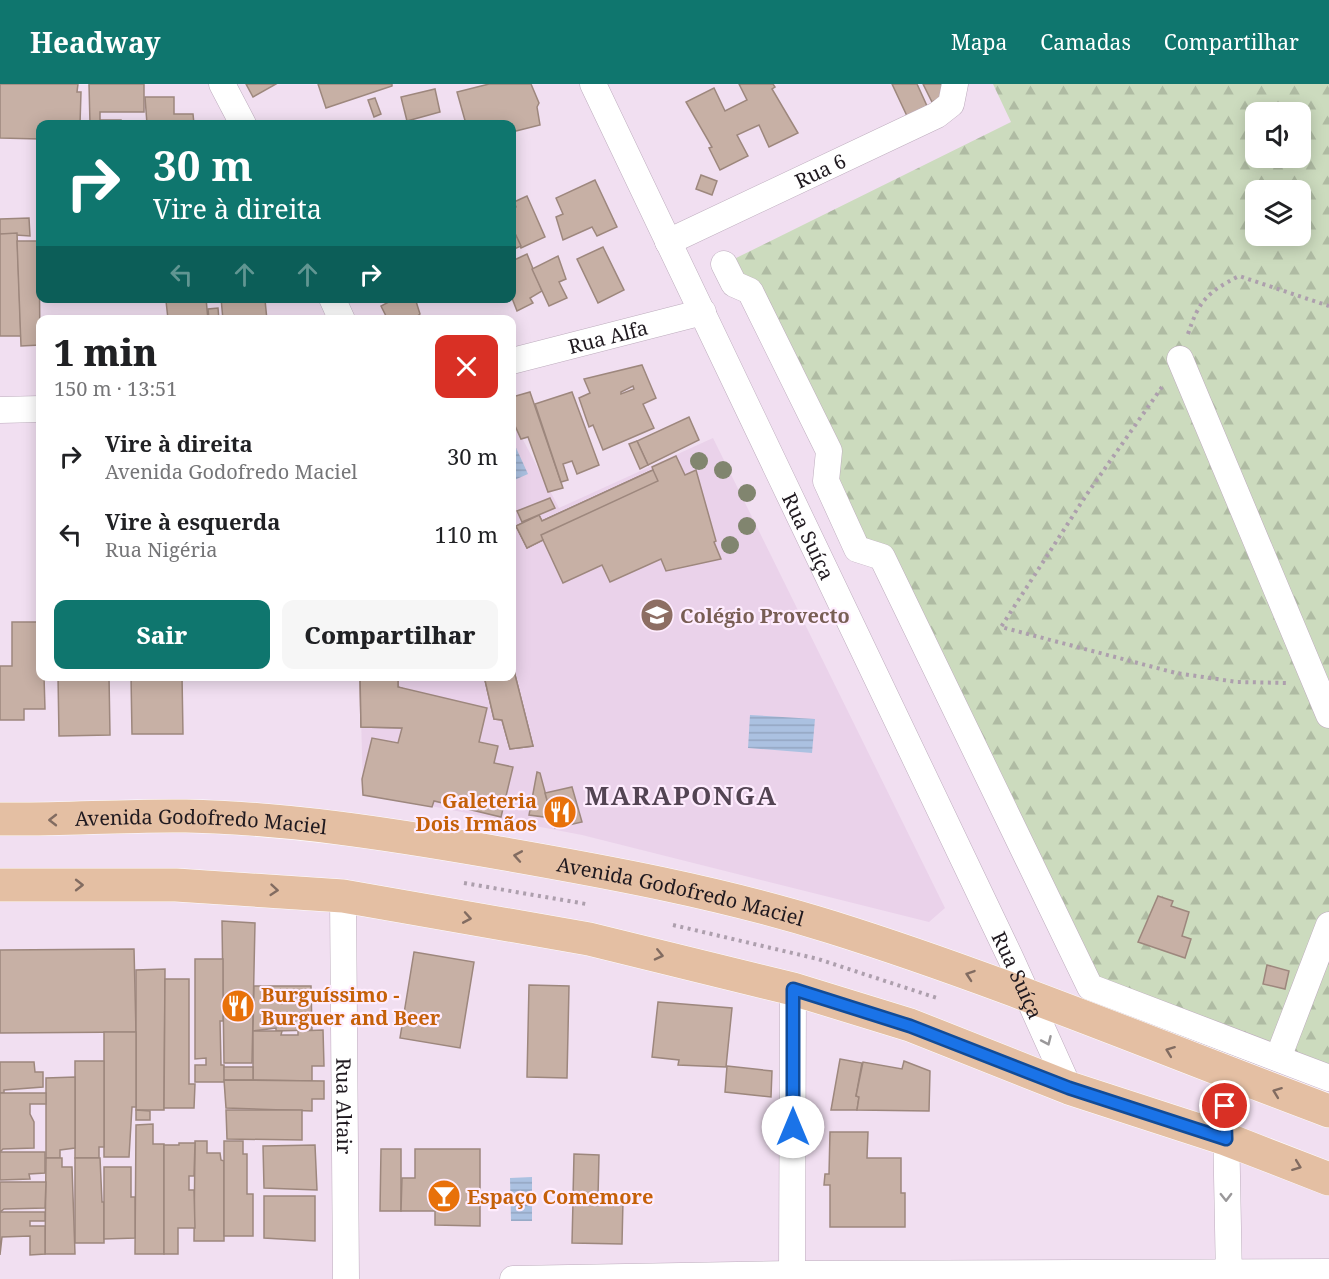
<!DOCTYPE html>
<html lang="pt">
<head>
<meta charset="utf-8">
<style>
  body { margin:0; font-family:"Noto Serif",serif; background:#f6f6f6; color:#202124; height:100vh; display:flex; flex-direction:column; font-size:22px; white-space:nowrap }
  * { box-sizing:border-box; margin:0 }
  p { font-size:20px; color:#757577 }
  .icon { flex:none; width:33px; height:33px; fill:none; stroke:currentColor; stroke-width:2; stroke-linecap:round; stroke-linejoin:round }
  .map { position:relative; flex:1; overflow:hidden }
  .side { position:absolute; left:36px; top:231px; width:480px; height:366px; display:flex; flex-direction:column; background:#fff; border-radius:12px; box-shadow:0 3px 15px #0003 }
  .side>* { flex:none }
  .banner { position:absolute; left:36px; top:36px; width:480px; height:183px; border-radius:12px; box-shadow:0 3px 15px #0003; background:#0f766e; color:#fff; overflow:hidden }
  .buttons { position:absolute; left:1245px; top:18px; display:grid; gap:12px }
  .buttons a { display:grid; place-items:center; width:66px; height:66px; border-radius:12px; background:#fff; box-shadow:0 3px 15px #0003; font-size:30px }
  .pin { position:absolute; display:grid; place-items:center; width:51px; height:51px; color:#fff; margin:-26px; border:3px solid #fff; border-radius:50%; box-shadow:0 2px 6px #0007 }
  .me { position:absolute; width:66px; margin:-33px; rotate:0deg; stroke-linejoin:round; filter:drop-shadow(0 0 4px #0008) }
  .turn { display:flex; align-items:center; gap:21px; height:126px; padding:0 18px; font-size:27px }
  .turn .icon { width:78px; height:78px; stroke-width:2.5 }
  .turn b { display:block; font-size:42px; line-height:51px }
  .lanes { display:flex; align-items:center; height:57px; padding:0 18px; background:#0003; justify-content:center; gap:30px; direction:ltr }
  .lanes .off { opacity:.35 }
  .round { display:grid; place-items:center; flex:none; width:63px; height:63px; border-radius:12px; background:#f6f6f6 }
  .headline { display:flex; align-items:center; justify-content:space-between; height:102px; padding:0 18px }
  h1 { font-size:36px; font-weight:800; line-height:45px }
  .action { display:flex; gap:12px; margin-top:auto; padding:12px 18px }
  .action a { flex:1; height:69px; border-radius:12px; background:#0f766e; color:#fff; font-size:24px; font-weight:800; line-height:69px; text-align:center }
  .action a+a { background:#f6f6f6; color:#202124 }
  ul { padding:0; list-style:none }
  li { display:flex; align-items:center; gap:18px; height:78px; padding:0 18px }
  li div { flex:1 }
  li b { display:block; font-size:22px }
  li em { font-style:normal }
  header { display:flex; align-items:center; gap:36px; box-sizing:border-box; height:84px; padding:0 30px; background:#0f766e; color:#fff }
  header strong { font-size:28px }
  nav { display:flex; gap:33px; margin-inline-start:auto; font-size:21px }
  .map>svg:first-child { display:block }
  .built { fill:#ead2ea }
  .forest { fill:url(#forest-firs); fill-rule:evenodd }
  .water { fill:url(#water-rules) }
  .building { fill:#c7b0a5; stroke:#9d877d; stroke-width:1.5; fill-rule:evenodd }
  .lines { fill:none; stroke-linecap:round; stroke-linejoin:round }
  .street-casing { stroke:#bdacbd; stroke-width:27 }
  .primary-casing { stroke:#fff; stroke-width:34 }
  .path { stroke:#ad9fad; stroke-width:4; stroke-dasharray:3 4.5; stroke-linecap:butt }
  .street { stroke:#fff; stroke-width:26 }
  .primary { stroke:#e4bfa3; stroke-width:33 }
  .tree { fill:#81856f }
  .oneway { stroke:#826c61 }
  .oneway2 { stroke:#9a989a }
  .route-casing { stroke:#114b97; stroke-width:15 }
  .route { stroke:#1a73e8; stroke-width:10 }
  .labels { text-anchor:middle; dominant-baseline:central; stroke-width:4.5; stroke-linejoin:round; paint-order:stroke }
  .street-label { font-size:20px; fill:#1f191f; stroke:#feecfe }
  .education-label { font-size:20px; font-weight:bold; fill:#785e54; stroke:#feecfe; text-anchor:start }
  .food-label { font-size:20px; font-weight:bold; fill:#c56008; stroke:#feecfe; text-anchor:start }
  .district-label { font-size:26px; font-weight:bold; letter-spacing:1.5px; fill:#534453; stroke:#feecfe }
</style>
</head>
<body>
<header>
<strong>Headway</strong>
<nav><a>Mapa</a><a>Camadas</a><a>Compartilhar</a></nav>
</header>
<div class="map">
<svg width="1329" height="1195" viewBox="0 0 1329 1195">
  <defs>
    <pattern id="forest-firs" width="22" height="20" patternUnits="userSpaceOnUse" patternTransform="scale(1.5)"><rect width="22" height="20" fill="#ccdbbe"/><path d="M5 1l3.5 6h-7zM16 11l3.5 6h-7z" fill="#afbba3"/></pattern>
    <pattern id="water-rules" width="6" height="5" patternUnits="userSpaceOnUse" patternTransform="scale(1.5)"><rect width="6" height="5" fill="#abc1e1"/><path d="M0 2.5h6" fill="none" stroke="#93a5c1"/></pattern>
  </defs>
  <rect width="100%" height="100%" fill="#f1dff1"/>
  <path class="built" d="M512 335 559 424 713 354 945 824 929 838 582 751 363 709 360 593 512 592Z"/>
  <path class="forest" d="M993 0H1329V994L1090 903 882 473 857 465 829 367 724 180 1011 38ZM1256 28H1300V74H1256ZM1256 106H1300V152H1256Z"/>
  <g class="water">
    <path d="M512 355 528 390 512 397Z"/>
    <path d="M750 631 815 635 812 669 748 664Z"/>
    <path d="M532 1093V1137H511L510 1094Z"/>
  </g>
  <g class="building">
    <path d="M0 0H78L77 8H81L80 40H40V55L0 54Z"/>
    <path d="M89 0H144V28H100V36H121V40H90Z"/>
    <path d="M246 0H276L253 13Z"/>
    <path d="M318 0H392V2L326 24Z"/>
    <path d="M489 0H531L539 19 537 23 540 41 512 48V40H466L457 8Z"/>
    <path d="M739 0H773L775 3 772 5 798 49 769 63 759 41 737 51 748 72 720 86 709 64 712 63 686 18 714 4 725 27 747 16Z"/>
    <path d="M892 0H917L927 22 907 32Z"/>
    <path d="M923 0H946L951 9 932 18Z"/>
    <path d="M435 5 440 28 407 37 401 13Z"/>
    <path d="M145 13H174V30H193L194 40H147Z"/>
    <path d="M375 14 381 30 374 33 368 16Z"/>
    <path d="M701 91 717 97 712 111 696 105Z"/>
    <path d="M595 96 617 143 597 152 592 143 563 156 556 133 563 130 556 114Z"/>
    <path d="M527 112 545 153 521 164 512 143V125L516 123 514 118Z"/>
    <path d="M29 134 30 152 0 150V135Z"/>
    <path d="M512 143 521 162 512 166Z"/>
    <path d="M17 149 21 252H0V150Z"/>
    <path d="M17 157H39L40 261 21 262Z"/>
    <path d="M603 163 624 206 598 219 577 175Z"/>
    <path d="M527 170 542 207 530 214 533 219 517 227 512 214V177Z"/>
    <path d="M558 172 566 195 559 198 567 214 549 222 532 185Z"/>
    <path d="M206 214 208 236H159L168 235 166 217Z"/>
    <path d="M221 214 265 216 267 236H223Z"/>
    <path d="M396 214H415L420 230 412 236H388L381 222Z"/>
    <path d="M218 224 219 236H209L208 225Z"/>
    <path d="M642 281 656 314 643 320 654 344 603 366 593 341 589 343 579 314 590 309 584 295ZM633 302 634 305 621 310V308Z"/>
    <path d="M530 308 563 404 548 408 528 353 521 355 512 335V313Z"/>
    <path d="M572 308 599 381 577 390 572 377 563 380 568 396 561 398 535 320Z"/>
    <path d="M689 333 699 356 648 381 637 357Z"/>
    <path d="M637 357 648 381 640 385 629 360Z"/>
    <path d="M676 372 685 391 696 386 716 457 714 458 721 475 666 487 661 475 610 498 602 481 563 499 543 456 527 464 516 442 539 431 542 437 653 386 652 383Z"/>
    <path d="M653 386 658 397 541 451 543 456 527 464 516 442 539 431 542 437Z"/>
    <path d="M550 414 555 424 522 438 517 427Z"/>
    <path d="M12 538H40V592H44L45 625H24V636H0V582H12Z"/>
    <path d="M512 579 533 662 510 665 502 636 494 635 484 592H512Z"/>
    <path d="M512 579 533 662 510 665 502 636 494 635 484 592H512Z"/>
    <path d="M58 592H109L110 651 59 652Z"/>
    <path d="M131 592H182L183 650H132Z"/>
    <path d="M360 592H398V603L410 607 402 644 361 643Z"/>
    <path d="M360 592H398V603L487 624 479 658 498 662 494 679 513 683 501 733 434 717 432 723 363 711 362 695 372 654 398 659 402 644 361 643Z"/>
    <path d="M537 688 540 689 552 734 529 731Z"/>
    <path d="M572 703 582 738 555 744 545 709Z"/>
    <path d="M1158 812 1173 817 1171 822 1189 828 1182 852 1191 855 1185 874 1138 858Z"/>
    <path d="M222 837 255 839 252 979H224Z"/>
    <path d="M134 865 136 948 0 949V866Z"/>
    <path d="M414 868 474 878 460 964 400 954Z"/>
    <path d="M195 875H223V937H220L221 981H224L225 998H195V981H206V974L195 975Z"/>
    <path d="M1267 881 1289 887 1285 905 1263 900Z"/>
    <path d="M165 885 164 1026H136V886Z"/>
    <path d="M165 895H189V1000H195L194 1024H164Z"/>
    <path d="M529 901 569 902 567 994 527 993Z"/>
    <path d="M254 902H311L312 946 276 947V944L253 947Z"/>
    <path d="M658 918 732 924 726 983 678 981 679 976 652 973Z"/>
    <path d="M323 946 324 982H312V997L253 996V947H282L281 951H298V947Z"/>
    <path d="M104 948H136V1023H132L129 1073H104Z"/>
    <path d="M840 975 862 979 856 1012 859 1013 857 1026H831Z"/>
    <path d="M75 977H104V1063H99V1074H75Z"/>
    <path d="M904 977 930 987 929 1027 857 1026 859 1013 856 1012 863 978 902 985Z"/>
    <path d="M0 978H34L35 988H43V1003L4 1006V1009H0Z"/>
    <path d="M727 982 772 987 771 1013 725 1008Z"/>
    <rect x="224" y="983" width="29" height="13"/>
    <path d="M75 993V1064L60 1066V1074H46V994Z"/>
    <path d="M224 996 324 997V1015H312V1027L226 1024Z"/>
    <path d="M0 1009H46V1020H30V1030L34 1038V1064L3 1065 0 1068Z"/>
    <path d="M136 1026 150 1027V1036H136Z"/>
    <path d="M226 1026H302V1056L227 1055Z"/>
    <path d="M153 1040V1060H164V1170H135L136 1041Z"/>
    <path d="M830 1048H868L867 1074H901V1109H905V1143H830V1101H824L825 1090H829Z"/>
    <path d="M195 1057H207V1069H220L221 1076 224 1077V1157H194Z"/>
    <path d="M224 1057H243V1070H247V1110H253V1152H224Z"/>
    <path d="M179 1059H195L194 1092H189V1106H194L195 1144H178V1170H164V1061H179Z"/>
    <path d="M315 1061 317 1106 264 1104 263 1062Z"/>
    <path d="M381 1065H401V1127H380Z"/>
    <path d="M415 1065H480V1142L435 1141V1127H401L402 1094H415Z"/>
    <path d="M0 1068H45V1089L29 1090 30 1095 0 1096Z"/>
    <path d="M574 1070 599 1071 598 1113H573Z"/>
    <path d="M46 1074H62V1083H72L75 1170H45Z"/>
    <path d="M75 1074H100L102 1118H104V1159H75Z"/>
    <path d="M104 1083H131V1113H135V1154L104 1155Z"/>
    <path d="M0 1098H46L45 1124 4 1125 0 1128Z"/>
    <path d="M264 1112H315V1157L264 1154Z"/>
    <path d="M579 1116H623L622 1160 572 1159 573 1117Z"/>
    <path d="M0 1128H45V1137H30V1142H45V1170L30 1171V1152L2 1153 0 1171Z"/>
  </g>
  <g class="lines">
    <defs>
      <g id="street">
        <path d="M222 0 243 40"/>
        <path id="s1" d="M593 0 1011 875 1069 1004"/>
        <path id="s2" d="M668 158 937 31 951 20 955 0"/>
        <path d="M724 180 734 200 750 207 829 367 826 397 857 465 882 473 1090 903 1329 994"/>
        <path d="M332 214 342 236"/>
        <path d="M1180 275 1329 631"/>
        <path id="s3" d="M512 277 703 228"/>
        <path d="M0 326 40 325"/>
        <path id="s4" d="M343 812 346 1195"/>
        <path d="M1278 974 1329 841"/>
        <path d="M1225 988 1229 1195"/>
        <path d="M513 1195 792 1190 1329 1188"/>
        <path d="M792 1195 793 905"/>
      </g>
      <g id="primary">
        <path id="s5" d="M0 735C62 736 124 731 186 732 287 734 389 750 488 767 603 787 719 808 831 843 1000 896 1163 965 1329 1027"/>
        <path d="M0 801H176L343 812 589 855 793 905 910 941 1069 1004 1226 1055 1329 1095"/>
      </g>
    </defs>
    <use href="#street" class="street-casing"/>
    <use href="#primary" class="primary-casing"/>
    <g class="path">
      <path d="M1188 250C1199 216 1208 208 1239 192L1329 222"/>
      <path d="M1162 303 1087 410 1001 543 1176 589 1237 598 1288 599"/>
      <path d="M464 799 586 820"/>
      <path d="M673 841 818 875 937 914"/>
    </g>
    <use href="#street" class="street"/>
    <use href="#primary" class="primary"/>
  </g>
  <g class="tree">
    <circle cx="699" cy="377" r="9"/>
    <circle cx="723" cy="386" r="9"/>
    <circle cx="747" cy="409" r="9"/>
    <circle cx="747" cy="442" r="9"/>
    <circle cx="730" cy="461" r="9"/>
  </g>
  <defs><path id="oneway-chevron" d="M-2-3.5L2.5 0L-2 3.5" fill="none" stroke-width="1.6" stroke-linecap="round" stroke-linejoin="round" transform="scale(1.5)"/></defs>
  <g class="oneway">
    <use href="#oneway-chevron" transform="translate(53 736) rotate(180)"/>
    <use href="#oneway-chevron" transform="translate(518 772) rotate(-170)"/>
    <use href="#oneway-chevron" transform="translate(79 801)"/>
    <use href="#oneway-chevron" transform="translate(274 806) rotate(5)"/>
    <use href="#oneway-chevron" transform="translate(467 834) rotate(10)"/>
    <use href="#oneway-chevron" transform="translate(659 871) rotate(13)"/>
    <use href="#oneway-chevron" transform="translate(970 891) rotate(-161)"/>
    <use href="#oneway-chevron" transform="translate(1170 967) rotate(-159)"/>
    <use href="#oneway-chevron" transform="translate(1277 1008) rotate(-159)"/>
    <use href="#oneway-chevron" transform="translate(1297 1082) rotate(21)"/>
  </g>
  <g class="oneway2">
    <use href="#oneway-chevron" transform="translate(1047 957) rotate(66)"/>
    <use href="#oneway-chevron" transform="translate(1226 1113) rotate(89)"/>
  </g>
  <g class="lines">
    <defs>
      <path id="route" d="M793 1043V905L910 942 1069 1004 1226 1055 1225 1022"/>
    </defs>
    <use href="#route" class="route-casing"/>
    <use href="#route" class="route"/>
  </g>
  <defs>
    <symbol id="school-disc" viewBox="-11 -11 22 22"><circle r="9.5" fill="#8d6e63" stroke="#feecfe"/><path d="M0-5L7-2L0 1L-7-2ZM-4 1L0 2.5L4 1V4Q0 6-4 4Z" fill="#fff"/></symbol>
    <symbol id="restaurant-disc" viewBox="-11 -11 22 22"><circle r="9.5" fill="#e8710a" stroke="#feecfe"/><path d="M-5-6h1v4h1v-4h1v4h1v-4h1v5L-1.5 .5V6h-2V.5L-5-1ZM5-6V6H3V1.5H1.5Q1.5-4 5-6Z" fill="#fff"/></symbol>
    <symbol id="bar-disc" viewBox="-11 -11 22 22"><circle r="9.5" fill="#e8710a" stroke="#feecfe"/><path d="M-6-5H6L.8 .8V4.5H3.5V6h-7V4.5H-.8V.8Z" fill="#fff"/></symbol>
  </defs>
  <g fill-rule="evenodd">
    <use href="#school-disc" x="638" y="512" width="38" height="38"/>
    <use href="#restaurant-disc" x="541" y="709" width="38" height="38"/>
    <use href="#restaurant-disc" x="219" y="903" width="38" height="38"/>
    <use href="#bar-disc" x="425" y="1093" width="38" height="38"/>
  </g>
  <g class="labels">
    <g class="street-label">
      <text stroke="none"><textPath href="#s2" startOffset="168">Rua 6</textPath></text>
      <text stroke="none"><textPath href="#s3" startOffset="99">Rua Alfa</textPath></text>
      <text stroke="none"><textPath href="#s1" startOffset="501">Rua Suíça</textPath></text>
      <text stroke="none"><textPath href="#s5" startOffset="201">Avenida Godofredo Maciel</textPath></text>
      <text stroke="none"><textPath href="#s5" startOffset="687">Avenida Godofredo Maciel</textPath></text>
      <text stroke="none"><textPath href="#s1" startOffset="987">Rua Suíça</textPath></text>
      <text stroke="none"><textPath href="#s4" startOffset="210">Rua Altair</textPath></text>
    </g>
    <g class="education-label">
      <text x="680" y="531">Colégio Provecto</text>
    </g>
    <g class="food-label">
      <text x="537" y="716" text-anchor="end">Galeteria<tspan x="537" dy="23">Dois Irmãos</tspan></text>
      <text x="261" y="910">Burguíssimo -<tspan x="261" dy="23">Burguer and Beer</tspan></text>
      <text x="467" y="1112">Espaço Comemore</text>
    </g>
    <g class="district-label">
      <text x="681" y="711">MARAPONGA</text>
    </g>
  </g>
</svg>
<div class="buttons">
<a><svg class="icon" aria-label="sound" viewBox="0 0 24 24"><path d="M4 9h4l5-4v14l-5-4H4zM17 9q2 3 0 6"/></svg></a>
<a><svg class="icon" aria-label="layers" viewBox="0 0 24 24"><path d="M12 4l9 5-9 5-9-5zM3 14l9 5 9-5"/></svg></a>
</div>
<div class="pin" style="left:1225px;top:1022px;background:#d93025"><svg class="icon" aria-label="arrive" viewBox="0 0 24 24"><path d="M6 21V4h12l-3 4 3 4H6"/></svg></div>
<svg class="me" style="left:793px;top:1043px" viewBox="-20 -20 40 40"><circle r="19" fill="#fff"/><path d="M0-13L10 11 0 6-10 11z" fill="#1a73e8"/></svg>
<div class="banner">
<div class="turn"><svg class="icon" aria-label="right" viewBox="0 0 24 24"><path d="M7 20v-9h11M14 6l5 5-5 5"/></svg><div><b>30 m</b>Vire à direita</div></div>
<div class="lanes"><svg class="icon off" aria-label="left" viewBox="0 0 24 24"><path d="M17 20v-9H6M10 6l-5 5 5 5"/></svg><svg class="icon off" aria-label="ahead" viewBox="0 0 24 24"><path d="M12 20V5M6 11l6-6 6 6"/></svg><svg class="icon off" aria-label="ahead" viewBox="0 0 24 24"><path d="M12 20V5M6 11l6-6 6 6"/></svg><svg class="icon" aria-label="right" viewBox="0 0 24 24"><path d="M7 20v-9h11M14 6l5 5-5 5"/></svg></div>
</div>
<section class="side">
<div class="headline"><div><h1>1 min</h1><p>150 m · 13:51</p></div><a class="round" style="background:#d93025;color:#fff"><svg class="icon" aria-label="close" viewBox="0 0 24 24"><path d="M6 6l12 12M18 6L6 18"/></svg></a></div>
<ul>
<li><svg class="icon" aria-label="right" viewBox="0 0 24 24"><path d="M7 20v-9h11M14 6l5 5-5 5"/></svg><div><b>Vire à direita</b><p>Avenida Godofredo Maciel</p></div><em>30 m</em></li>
<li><svg class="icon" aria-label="left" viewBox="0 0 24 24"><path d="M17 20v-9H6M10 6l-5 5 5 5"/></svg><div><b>Vire à esquerda</b><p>Rua Nigéria</p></div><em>110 m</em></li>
</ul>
<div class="action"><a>Sair</a><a>Compartilhar</a></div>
</section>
</div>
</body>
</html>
